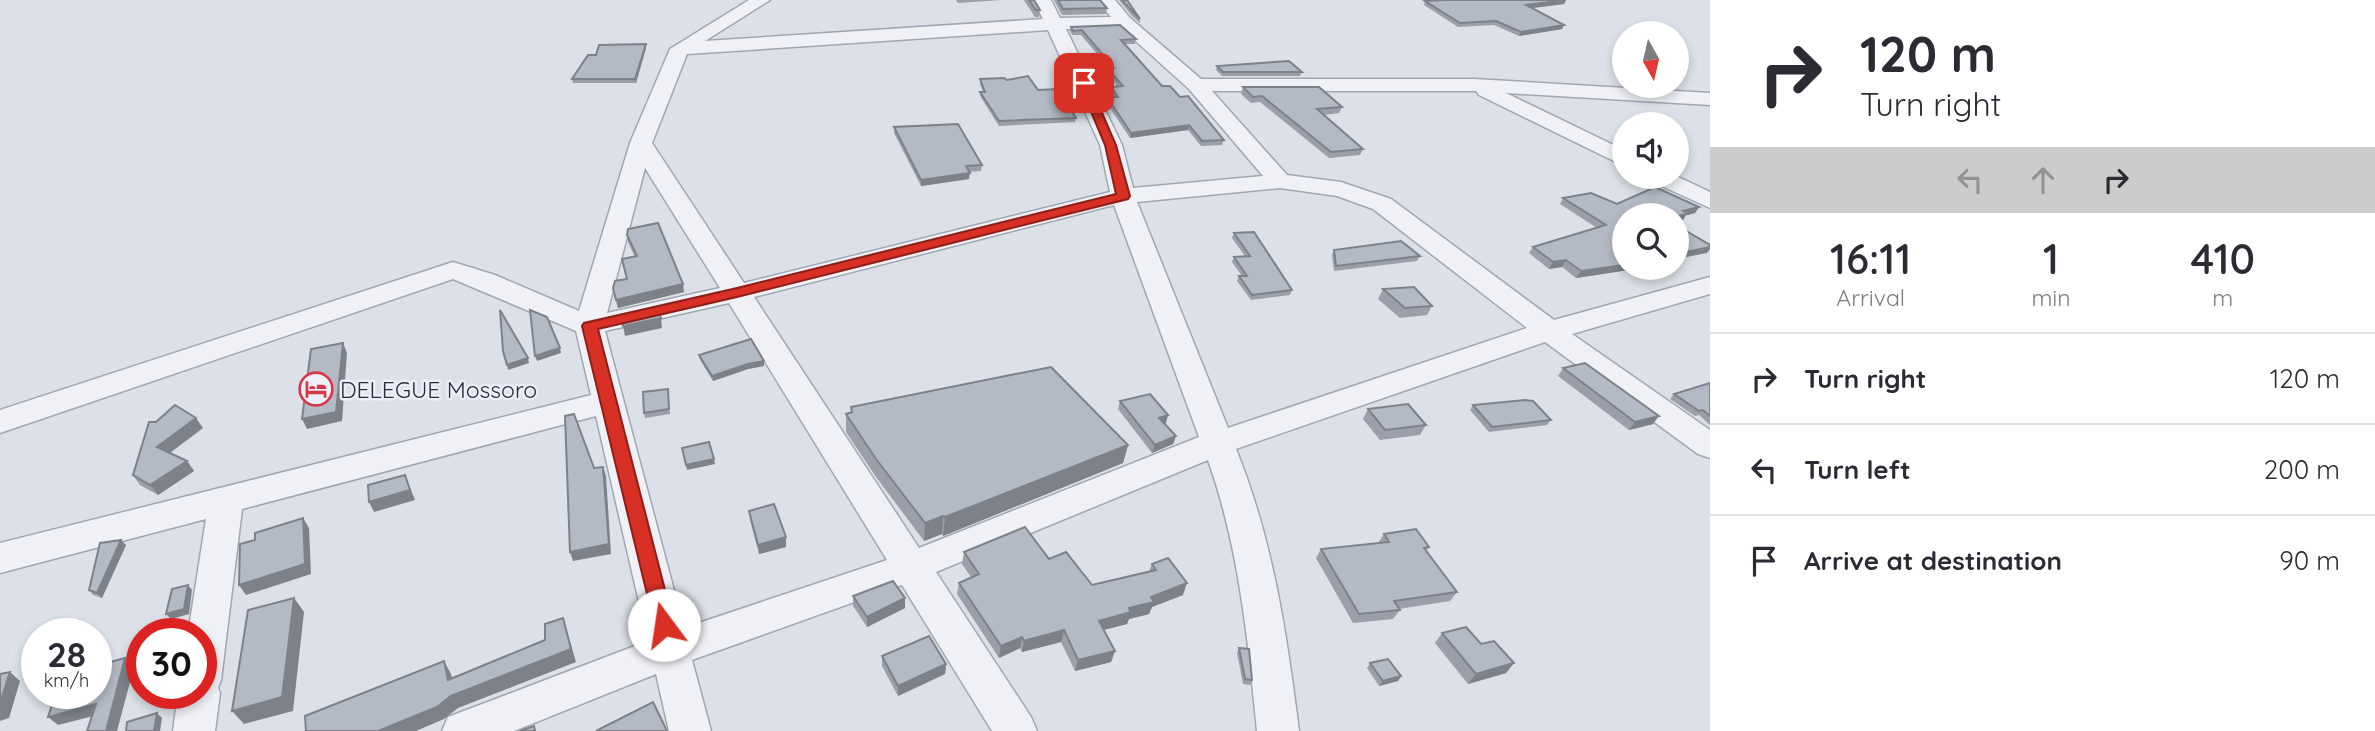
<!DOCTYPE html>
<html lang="en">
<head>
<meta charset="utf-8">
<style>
  body { margin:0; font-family:Quicksand,sans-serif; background:#f2f2f3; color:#2b2b33; height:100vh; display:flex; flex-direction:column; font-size:26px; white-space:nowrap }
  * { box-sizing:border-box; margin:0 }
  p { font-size:23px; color:#7c7c81 }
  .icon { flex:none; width:38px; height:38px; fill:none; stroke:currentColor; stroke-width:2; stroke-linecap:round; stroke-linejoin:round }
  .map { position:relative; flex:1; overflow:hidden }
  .side { display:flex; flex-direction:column; background:#fff; width:665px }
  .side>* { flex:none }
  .hud { background:#fff; color:#2b2b33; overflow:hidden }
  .needle { width:46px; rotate:172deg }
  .controls { position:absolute; left:1612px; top:21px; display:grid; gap:14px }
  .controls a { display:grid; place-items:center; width:77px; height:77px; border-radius:50%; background:#fff; box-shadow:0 4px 10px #0003; font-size:35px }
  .speed { position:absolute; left:21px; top:618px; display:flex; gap:14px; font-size:35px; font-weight:700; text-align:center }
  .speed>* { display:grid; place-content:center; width:91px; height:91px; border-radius:50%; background:#fff; box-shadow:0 4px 10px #0003; line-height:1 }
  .speed small { font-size:18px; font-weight:400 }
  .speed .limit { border:10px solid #d22; background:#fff; color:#111 }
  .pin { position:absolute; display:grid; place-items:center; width:60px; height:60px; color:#fff; margin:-30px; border-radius:14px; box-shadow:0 4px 10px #0006 }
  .me { position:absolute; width:77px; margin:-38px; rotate:346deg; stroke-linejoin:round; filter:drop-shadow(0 0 5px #0008) }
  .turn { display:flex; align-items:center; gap:24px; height:147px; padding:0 35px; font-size:32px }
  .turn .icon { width:91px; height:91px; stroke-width:2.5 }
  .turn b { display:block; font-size:49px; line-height:60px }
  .lanes { display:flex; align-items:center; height:66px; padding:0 35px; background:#0003; justify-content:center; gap:35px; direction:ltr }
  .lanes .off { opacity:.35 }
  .eta { display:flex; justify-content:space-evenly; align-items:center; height:119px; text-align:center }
  .eta b { font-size:42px; font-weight:600; line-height:49px }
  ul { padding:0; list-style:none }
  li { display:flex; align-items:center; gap:21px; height:91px; padding:0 35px; border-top:2px solid #e1e1e2 }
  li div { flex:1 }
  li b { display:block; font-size:26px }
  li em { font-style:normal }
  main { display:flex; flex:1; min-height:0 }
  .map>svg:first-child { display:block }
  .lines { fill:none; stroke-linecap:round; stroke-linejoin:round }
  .minor-casing { stroke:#a1a7b2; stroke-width:3 }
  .minor { fill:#eff1f6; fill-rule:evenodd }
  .wall { fill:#9a9fa9 }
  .shaded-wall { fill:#7d828a }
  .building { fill:#b3b9c5; stroke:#7d828a; stroke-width:2 }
  .route { fill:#d93025; stroke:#8d1f18; stroke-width:2 }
  .labels { text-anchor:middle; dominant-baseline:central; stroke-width:5; stroke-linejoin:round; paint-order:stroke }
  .poi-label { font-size:23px; fill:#252d3f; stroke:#eceff5; text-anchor:start }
</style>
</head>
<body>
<main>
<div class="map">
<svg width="1710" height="731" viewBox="0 0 1710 731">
  <rect width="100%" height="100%" fill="#dce0e8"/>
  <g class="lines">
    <defs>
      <g id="minor">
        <path d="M749 0H770L705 41 1043 19 1033 0H1051L1060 18 1111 17 1097 0H1115L1130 18 1201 79H1474L1710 93V105L1506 93 1624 150V166L1479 95 1476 91H1212L1287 175 1341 182 1391 199 1554 320 1710 277V294L1572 334 1710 430V458L1698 454 1545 342 1236 449C1273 540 1287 635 1299 731H1257C1248 640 1239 547 1208 460L936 572 1031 717 1037 731H992L902 585 692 660 711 731H669L656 674 514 731H442L448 717 648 641 596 416 242 509 221 680 218 688 220 693 215 731H173L178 693H201V634H188L206 519 0 573V543L591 395 576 331 453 279 0 433V410L453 262 495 275 579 311 630 143 670 49ZM1120 27 1189 89 1263 176 1133 188 1122 145 1066 29ZM1048 30 1100 145 1110 192 744 283 652 143 687 54ZM645 168 720 288 607 313ZM1280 188 1337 196 1373 209 1527 328 1228 428 1137 202ZM1114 205 1199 437 919 548 754 297ZM729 303 887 560 684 628 605 331Z"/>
        <path d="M1676 176 1710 192V208L1653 182 1649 177Z"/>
      </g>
    </defs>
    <use href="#minor" class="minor-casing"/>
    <use href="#minor" class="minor"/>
  </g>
  <g class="wall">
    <path d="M956 0H1002L958 3Z"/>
    <path d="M1024 0H1034L1040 10 1039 17H1035Z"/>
    <path d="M1054 0H1100L1107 8 1106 14 1062 15Z"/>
    <path d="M1119 0H1127L1140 19V23L1132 16Z"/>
    <path d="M1566 0 1564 4 1532 8 1562 29 1519 36 1494 25 1458 27 1424 5 1425 1Z"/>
    <path d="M1071 27 1136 39 1135 44H1125L1162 86 1180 97 1224 140 1222 145 1201 146 1188 130 1130 138 1106 102 1107 97H1114L1110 92 1111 87H1118L1108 73 1109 68 1081 35H1072L1070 31Z"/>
    <path d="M646 48 636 83H573L572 79Z"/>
    <path d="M1217 66 1302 72 1300 76H1222L1216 70Z"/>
    <path d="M980 79 1007 80 1038 90 1076 118 1075 122 999 126 980 96V92H983L980 84Z"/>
    <path d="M1243 87 1342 107 1339 113 1324 115 1363 149 1360 155 1329 158 1260 102 1251 103 1241 94Z"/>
    <path d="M894 127 982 165 981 171 969 172V179L921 186 894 133Z"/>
    <path d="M1563 198 1617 204 1699 207 1695 213 1686 215 1683 220 1676 221V215L1624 268H1642L1576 278 1562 267 1549 269 1529 253 1533 247 1597 228 1560 204Z"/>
    <path d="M1234 233 1292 290 1290 295 1251 300 1237 281 1239 276H1242L1232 262 1234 257 1245 256 1232 238Z"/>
    <path d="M627 235 684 292 618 308 613 288 626 279 635 257 628 242Z"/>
    <path d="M1334 250 1420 256 1417 261 1334 271 1332 255Z"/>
    <path d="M1383 289 1432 306 1427 315 1400 318 1378 299Z"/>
    <path d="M699 355 764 361V366L748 369 713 381 700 360Z"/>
    <path d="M1563 368 1653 424 1629 430 1558 376Z"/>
    <path d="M1710 383V425L1699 415 1695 416 1670 399 1674 394Z"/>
    <path d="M668 389 670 414 645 418 644 413Z"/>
    <path d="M1120 401 1166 423H1164L1176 436 1173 444 1152 453 1118 409Z"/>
    <path d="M1473 405 1551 420 1547 425 1489 432 1470 410Z"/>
    <path d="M851 407 1128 445 1123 463 943 536 942 534 924 541 876 477 846 432V414L851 412Z"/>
    <path d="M1368 409 1426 425 1420 435 1380 440 1363 419Z"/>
    <path d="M203 428 170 453 187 461 194 471 158 495 140 485 133 475Z"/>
    <path d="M749 511 786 547 759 554 750 520Z"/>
    <path d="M1384 534 1429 547 1426 551 1457 592 1450 601 1399 609 1400 610 1393 619 1353 623 1316 558 1321 549 1378 543Z"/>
    <path d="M126 545 102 598 93 595 89 590Z"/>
    <path d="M964 552 1049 559 1092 585 1149 571 1152 564 1183 595 1152 607 1149 614 1129 619 1127 624 1104 630 1115 651 1111 662 1075 671 1061 642 1022 652 1020 648 999 658 957 594 959 583 971 577 962 564Z"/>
    <path d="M853 596 905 598V608L867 627 853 606Z"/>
    <path d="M1442 633 1481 644 1514 663 1506 673 1468 684 1435 643Z"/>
    <path d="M1239 648 1252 680 1250 685 1243 684 1237 653Z"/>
    <path d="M882 656 946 664 945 674 898 696 882 666Z"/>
    <path d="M1370 663 1401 676 1398 681 1379 686 1367 668Z"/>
  </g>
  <g class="shaded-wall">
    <path d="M1566 0 1564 4 1524 9 1526 5Z"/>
    <path d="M1564 25 1562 29 1519 36 1521 32Z"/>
    <path d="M646 44V48L636 83 635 79Z"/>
    <path d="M1189 125 1188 130 1130 138 1131 133Z"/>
    <path d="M970 173 969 179 921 186V180Z"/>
    <path d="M1699 207 1695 213 1686 215 1683 220 1676 221V216L1683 211Z"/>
    <path d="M1710 247V249L1707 253 1676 259V254Z"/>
    <path d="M1566 260 1562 267 1549 269 1553 262Z"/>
    <path d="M1624 265V268H1642L1576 278 1581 271Z"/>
    <path d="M683 284 684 292 618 308 616 300Z"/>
    <path d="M661 318 662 328 625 336 623 326Z"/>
    <path d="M343 343 347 353 342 421 307 429 302 419Z"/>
    <path d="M560 348 561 353 537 361 535 356Z"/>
    <path d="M528 358 529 363 508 370 507 365Z"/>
    <path d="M764 361V366L748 369 713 381 712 376 748 364Z"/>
    <path d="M1168 415 1166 423 1157 425 1159 418Z"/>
    <path d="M1659 416 1653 424 1629 430 1635 422Z"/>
    <path d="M196 418 203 428 164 457 157 447Z"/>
    <path d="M1176 436 1173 444 1152 453 1155 445Z"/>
    <path d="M1128 445 1123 463 943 536 945 517Z"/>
    <path d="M714 459 715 464 687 470 686 465Z"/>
    <path d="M187 461 194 471 158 495 150 485Z"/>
    <path d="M603 467 606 476 611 554 573 561 570 552Z"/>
    <path d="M405 475 415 500 374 512 369 502Z"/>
    <path d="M943 516 942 534 924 541 925 523Z"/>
    <path d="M303 518 309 528 311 574 246 595 239 585Z"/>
    <path d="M786 537V547L759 554 758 545Z"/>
    <path d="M121 540 126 545 102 598 97 593Z"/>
    <path d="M1187 583 1183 595 1152 607 1149 614 1129 619 1127 624 1095 632 1099 621 1151 597Z"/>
    <path d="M188 585 192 590 189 614 171 619 166 614Z"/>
    <path d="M294 598 304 612 293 711 244 724 232 711Z"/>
    <path d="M905 598V608L867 627V617Z"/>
    <path d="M563 618 576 662 458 708 444 719 416 731H378L451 696 571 649Z"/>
    <path d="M79 621 84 626 83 634H78Z"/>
    <path d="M1064 630 1061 642 1022 652 1024 641Z"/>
    <path d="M1022 637 1020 648 999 658 1001 646Z"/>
    <path d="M1115 651 1111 662 1075 671 1078 660Z"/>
    <path d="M125 658 134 667 117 731H106Z"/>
    <path d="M444 661 451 674 455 692 448 680Z"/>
    <path d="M1514 663 1506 673 1468 684 1476 674Z"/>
    <path d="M946 664 945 674 898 696V686Z"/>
    <path d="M10 672 20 681 9 718 0 721V703Z"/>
    <path d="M1401 676 1398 681 1379 686 1383 681Z"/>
    <path d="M96 704 105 713 58 725 48 717Z"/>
    <path d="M157 713 162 718 160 731H154Z"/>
  </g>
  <g class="building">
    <path d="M1029 0H1034L1040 10H1036Z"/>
    <path d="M1058 0H1100L1107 8 1063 9Z"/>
    <path d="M1122 0H1127L1140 19 1133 12Z"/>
    <path d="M1445 0H1566L1526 5 1564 25 1521 32 1496 21 1460 23 1425 1Z"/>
    <path d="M1120 25 1136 39 1121 40 1162 86H1170L1180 97 1188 96 1224 140 1202 141 1189 125 1131 133 1107 97H1118L1111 87 1123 86 1108 69 1114 68 1082 30 1073 31 1071 27Z"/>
    <path d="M646 44 635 79H572L588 55H596L599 45Z"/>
    <path d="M1289 61 1302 72H1223L1217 66Z"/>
    <path d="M1028 76 1038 90 1059 89 1076 118 999 121 980 92H985L980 79 1004 78 1007 80Z"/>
    <path d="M1243 87H1319L1342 107 1317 109 1363 149 1331 152 1262 96 1253 97Z"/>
    <path d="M958 124 982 165 966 166 970 173 921 180 894 127Z"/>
    <path d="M1655 187 1699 207 1683 211 1688 214 1676 216 1624 215V265L1581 271 1566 260 1553 262 1533 247 1606 225 1563 198 1591 193 1617 204Z"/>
    <path d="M658 223 683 284 616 300 613 288 615 281 627 279 622 259 637 256 627 235 628 229Z"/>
    <path d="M1676 225 1710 245V247L1676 254Z"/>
    <path d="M1254 232 1292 290 1252 295 1239 276H1247L1234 257 1250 256 1234 233Z"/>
    <path d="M1401 241 1420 256 1336 266 1334 250Z"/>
    <path d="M1414 287 1432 306 1405 308 1383 289Z"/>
    <path d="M500 310 528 358 507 365 503 351Z"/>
    <path d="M530 310 547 317 560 348 535 356Z"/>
    <path d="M659 312 661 318 623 326 622 320Z"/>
    <path d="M751 339 764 361 748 364 712 376 699 355Z"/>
    <path d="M343 343 336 412 302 419 311 349Z"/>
    <path d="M1585 363 1659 416 1635 422 1563 368Z"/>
    <path d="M1051 367 1128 445 945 517 943 516 925 523 876 459 846 414 852 412 851 407Z"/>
    <path d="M1710 383V416L1703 410 1699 411 1674 394Z"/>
    <path d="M668 389 669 409 644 413 643 392Z"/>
    <path d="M1150 394 1168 415 1159 418 1176 436 1155 445 1120 401Z"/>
    <path d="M1525 400 1533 401 1551 420 1492 427 1473 405Z"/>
    <path d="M1408 404 1426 425 1385 430 1368 409Z"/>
    <path d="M175 405 196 418 157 447 187 461 150 485 133 475 149 422H156Z"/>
    <path d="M574 414 594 468 603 467 609 544 570 552 565 416Z"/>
    <path d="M709 442 714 459 686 465 682 448Z"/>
    <path d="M405 475 410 490 369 502 368 485Z"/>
    <path d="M774 504 786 537 758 545 749 511Z"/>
    <path d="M303 518 305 564 239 585 240 544 255 540V533Z"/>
    <path d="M1025 527 1049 559 1066 552 1092 585 1156 570 1152 564 1168 558 1187 583 1151 597 1154 602 1129 608 1131 612 1099 621 1115 651 1078 660 1064 630 1024 641 1022 637 1001 646 959 583 979 574 964 552Z"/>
    <path d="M1416 529 1429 547 1424 548 1457 592 1394 601 1400 610 1359 614 1321 549 1389 542 1384 534Z"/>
    <path d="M121 540 97 593 89 590 100 543Z"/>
    <path d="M893 581 905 598 867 617 853 596Z"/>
    <path d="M188 585 184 609 166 614 172 589Z"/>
    <path d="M294 598 282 697 232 711 248 610Z"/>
    <path d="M563 618 571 649 451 696 437 707 378 731H306L305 716 444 661 448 680 545 640V624Z"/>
    <path d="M79 621 78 634H51V631Z"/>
    <path d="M1466 627 1481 644 1494 641 1514 663 1476 674 1442 633Z"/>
    <path d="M174 630 175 634H163Z"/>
    <path d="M929 636 946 664 898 686 882 656Z"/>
    <path d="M142 641V660L137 661Z"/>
    <path d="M1239 648 1249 649 1252 680 1245 679Z"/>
    <path d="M125 658 106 731H87L96 704 48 717 56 693H96V666Z"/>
    <path d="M1388 659 1401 676 1383 681 1370 663Z"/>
    <path d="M10 672 0 703V674Z"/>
    <path d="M653 702 667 731H596Z"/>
    <path d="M157 713 154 731H126L127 722Z"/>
    <path d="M534 726 535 731H520Z"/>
  </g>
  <path class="route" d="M1084 80 1089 83 1116 145 1130 196 1128 199 737 297 598 329 674 625 671 631 664 634 656 631 582 326 584 323 737 288 1116 194 1105 145 1079 83Z"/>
  <defs>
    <symbol id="hotel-ring" viewBox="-11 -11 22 22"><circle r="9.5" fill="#eceff5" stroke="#d93547" stroke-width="1.5"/><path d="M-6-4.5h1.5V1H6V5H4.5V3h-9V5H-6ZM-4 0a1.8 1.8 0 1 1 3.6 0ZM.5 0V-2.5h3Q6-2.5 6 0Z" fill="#d93547"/></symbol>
  </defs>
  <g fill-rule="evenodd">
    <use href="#hotel-ring" x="297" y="370" width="38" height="38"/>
  </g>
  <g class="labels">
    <g class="poi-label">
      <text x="340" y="389">DELEGUE Mossoro</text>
    </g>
  </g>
</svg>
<div class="controls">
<a><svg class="needle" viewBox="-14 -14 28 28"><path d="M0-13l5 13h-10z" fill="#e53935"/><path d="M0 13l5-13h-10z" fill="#7c7c81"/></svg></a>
<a><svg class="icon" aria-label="sound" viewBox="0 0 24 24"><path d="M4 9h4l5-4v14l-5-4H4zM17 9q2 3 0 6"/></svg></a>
<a><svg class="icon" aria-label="search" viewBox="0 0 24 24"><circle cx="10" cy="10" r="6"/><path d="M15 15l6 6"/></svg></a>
</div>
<div class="speed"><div>28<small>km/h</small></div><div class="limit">30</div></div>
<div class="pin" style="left:1084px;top:83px;background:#d93025"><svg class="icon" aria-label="arrive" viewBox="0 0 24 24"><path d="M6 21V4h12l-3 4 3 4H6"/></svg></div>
<svg class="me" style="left:664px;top:625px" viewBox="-20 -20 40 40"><circle r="19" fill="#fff"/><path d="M0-13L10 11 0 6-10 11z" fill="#d93025"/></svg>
</div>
<section class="side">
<div class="hud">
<div class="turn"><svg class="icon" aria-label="right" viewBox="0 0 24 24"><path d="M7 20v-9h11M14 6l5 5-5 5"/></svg><div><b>120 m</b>Turn right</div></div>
<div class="lanes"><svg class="icon off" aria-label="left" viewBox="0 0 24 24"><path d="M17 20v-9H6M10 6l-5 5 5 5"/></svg><svg class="icon off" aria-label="ahead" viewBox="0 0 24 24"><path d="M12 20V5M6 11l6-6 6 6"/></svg><svg class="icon" aria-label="right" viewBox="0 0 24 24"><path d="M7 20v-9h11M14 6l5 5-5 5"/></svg></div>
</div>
<div class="eta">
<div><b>16:11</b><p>Arrival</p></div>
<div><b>1</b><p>min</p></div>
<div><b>410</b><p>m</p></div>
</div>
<ul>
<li><svg class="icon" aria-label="right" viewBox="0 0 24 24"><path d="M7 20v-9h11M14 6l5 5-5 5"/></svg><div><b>Turn right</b></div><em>120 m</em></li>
<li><svg class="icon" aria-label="left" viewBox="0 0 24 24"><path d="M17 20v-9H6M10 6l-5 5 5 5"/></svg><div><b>Turn left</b></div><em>200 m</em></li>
<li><svg class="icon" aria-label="arrive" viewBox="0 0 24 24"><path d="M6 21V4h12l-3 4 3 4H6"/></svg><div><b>Arrive at destination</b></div><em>90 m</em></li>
</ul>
</section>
</main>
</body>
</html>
